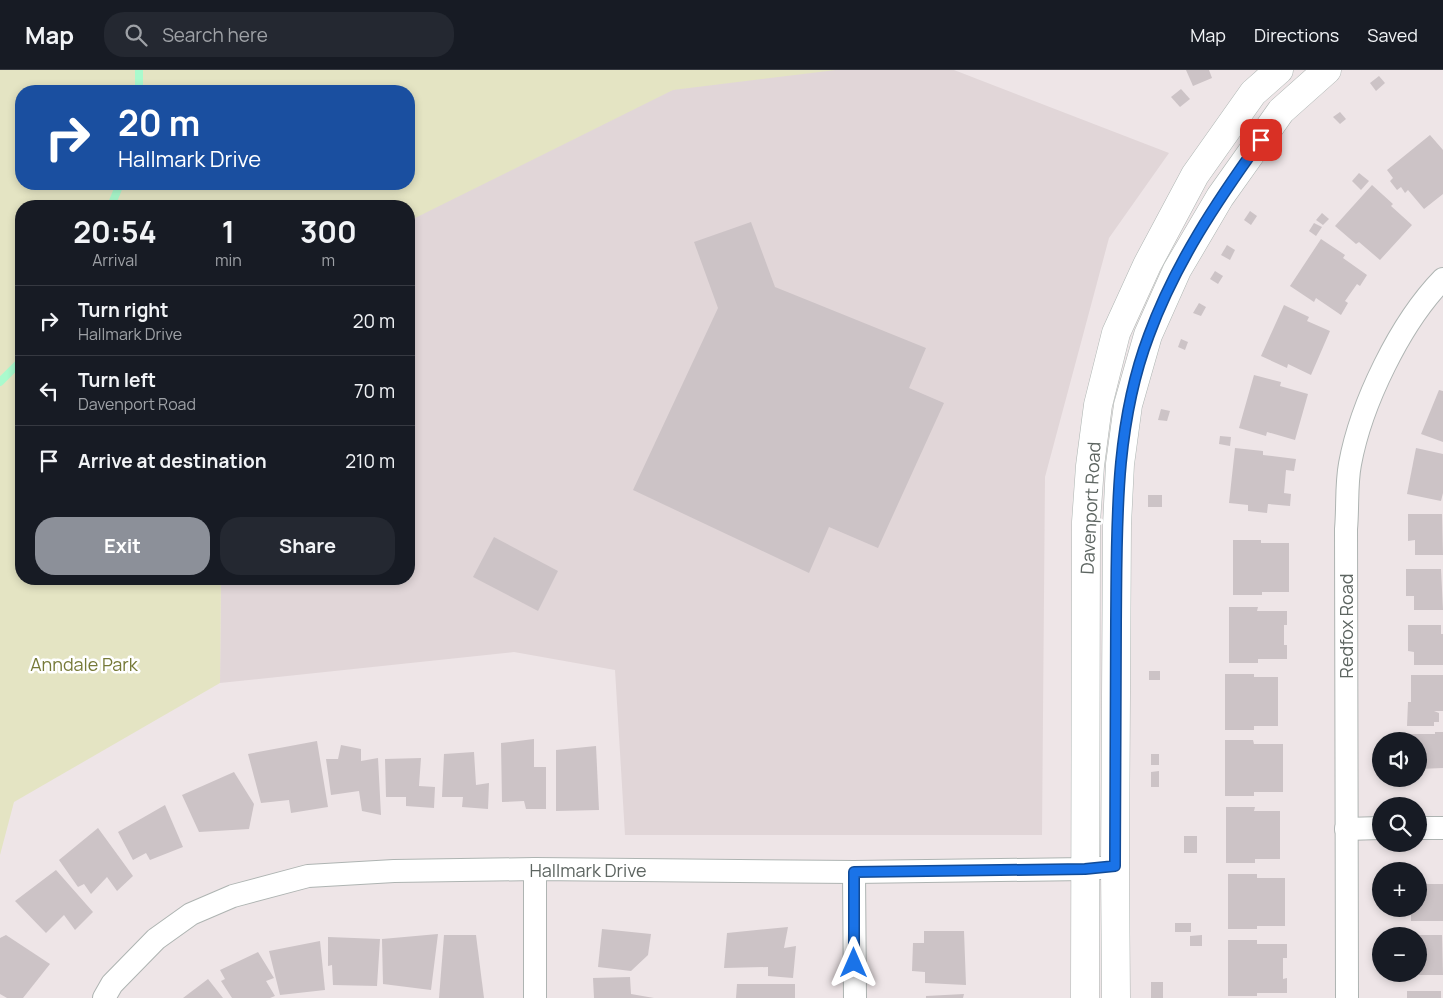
<!DOCTYPE html>
<html lang="en">
<head>
<meta charset="utf-8">
<style>
  body { margin:0; font-family:Manrope,sans-serif; background:#242831; color:#f1f3f6; height:100vh; display:flex; flex-direction:column; font-size:19px; white-space:nowrap }
  * { box-sizing:border-box; margin:0 }
  p { font-size:16px; color:#9ea1a6 }
  .icon { flex:none; width:28px; height:28px; fill:none; stroke:currentColor; stroke-width:2; stroke-linecap:round; stroke-linejoin:round }
  .map { position:relative; flex:1; overflow:hidden }
  .panel { position:absolute; left:15px; top:130px; width:400px; height:385px; display:flex; flex-direction:column; background:#171b24; border-radius:20px; box-shadow:0 2px 8px #0003 }
  .panel>* { flex:none }
  .hud { position:absolute; left:15px; top:15px; width:400px; height:105px; border-radius:20px; box-shadow:0 2px 8px #0003; background:#1a4fa0; color:#fff; overflow:hidden }
  .fabs { position:absolute; left:1372px; top:662px; display:grid; gap:10px }
  .fabs a { display:grid; place-items:center; width:55px; height:55px; border-radius:50%; background:#171b24; box-shadow:0 2px 8px #0003; font-size:25px }
  .pin { position:absolute; display:grid; place-items:center; width:42px; height:42px; color:#fff; margin:-21px; border-radius:10px; box-shadow:0 2px 8px #0006 }
  .me { position:absolute; width:55px; margin:-28px; rotate:0deg; stroke-linejoin:round; filter:drop-shadow(0 0 4px #0008) }
  .turn { display:flex; align-items:center; gap:18px; height:105px; padding:0 20px; font-size:22px }
  .turn .icon { width:65px; height:65px; stroke-width:2.5 }
  .turn b { display:block; font-size:35px; line-height:42px }
  .eta { display:flex; justify-content:space-evenly; align-items:center; height:85px; text-align:center }
  .eta b { font-size:30px; font-weight:700; line-height:35px }
  .action { display:flex; gap:10px; margin-top:auto; padding:10px 20px }
  .action a { flex:1; height:58px; border-radius:20px; background:#8c9099; color:#fff; font-size:20px; font-weight:700; line-height:58px; text-align:center }
  .action a+a { background:#242831; color:#f1f3f6 }
  ul { padding:0; list-style:none }
  li { display:flex; align-items:center; gap:15px; height:70px; padding:0 20px; border-top:1px solid #363941 }
  li div { flex:1 }
  li b { display:block; font-size:19px }
  li em { font-style:normal }
  header { display:flex; align-items:center; gap:30px; box-sizing:border-box; height:70px; padding:0 25px; background:#171b24; border-bottom:1px solid #363941 }
  header strong { font-size:24px }
  nav { display:flex; gap:28px; margin-inline-start:auto; font-size:18px }
  .search { width:350px; height:45px; background:#242831; display:flex; align-items:center; gap:12px; box-sizing:border-box; padding:0 18px; border-radius:20px; color:#9ea1a6; font-size:19px }
  .map>svg:first-child { display:block }
  .education { fill:#e1d6d8 }
  .green { fill:#e4e4c3; fill-rule:evenodd }
  .lines { fill:none; stroke-linecap:round; stroke-linejoin:round }
  .stream { stroke:#aafacd; stroke-width:8 }
  .building { fill:#ccc3c6 }
  .street-casing { stroke:#aeb4b2; stroke-width:24 }
  .secondary-casing { stroke:#adb5b2; stroke-width:29 }
  .street { stroke:#fff; stroke-width:22 }
  .secondary { stroke:#fff; stroke-width:28 }
  .route-casing { stroke:#114b97; stroke-width:12 }
  .route { stroke:#1a73e8; stroke-width:9 }
  .labels { text-anchor:middle; dominant-baseline:central; stroke-width:5; stroke-linejoin:round; paint-order:stroke }
  .street-label { font-size:18px; fill:#5d6561; stroke:#fff }
  .park-label { font-size:18px; fill:#767937; stroke:#fff }
</style>
</head>
<body>
<header>
<strong>Map</strong>
<div class="search"><svg class="icon" aria-label="search" viewBox="0 0 24 24"><circle cx="10" cy="10" r="6"/><path d="M15 15l6 6"/></svg>Search here</div>
<nav><a>Map</a><a>Directions</a><a>Saved</a></nav>
</header>
<div class="map">
<svg width="1443" height="928" viewBox="0 0 1443 928">
  <rect width="100%" height="100%" fill="#eee5e7"/>
  <path class="education" d="M723 0H954L1169 83 1109 168 1045 407 1042 765H625L615 600 514 582 220 613 221 509H409V136H371Z"/>
  <path class="green" d="M0 0H836L673 20 409 151V136H21V509H221L220 613 14 732 0 785ZM21 21H409V114H21Z"/>
  <g class="lines">
    <g class="stream">
      <path d="M139 0V21"/>
      <path d="M111 136 120 114"/>
      <path d="M0 312 21 291"/>
    </g>
  </g>
  <g class="building">
    <path d="M1186 0H1209L1212 8 1193 16Z"/>
    <path d="M1379 6 1385 13 1376 21 1370 13Z"/>
    <path d="M1181 19 1190 29 1180 37 1171 27Z"/>
    <path d="M1340 42 1346 49 1340 54 1333 47Z"/>
    <path d="M1430 65 1443 80V124L1424 139 1408 120 1405 123 1401 117 1397 120 1390 111 1393 108 1387 100Z"/>
    <path d="M1359 103 1369 111 1361 120 1352 111Z"/>
    <path d="M1372 115 1393 134 1391 136 1412 155 1380 190 1359 172 1356 174 1335 156Z"/>
    <path d="M1250 141 1257 146 1251 155 1244 150Z"/>
    <path d="M1322 143 1329 149 1323 155 1316 150Z"/>
    <path d="M751 152 775 217 926 278 909 318 944 333 878 478 829 457 809 503 633 420 718 238 694 172Z"/>
    <path d="M1314 153 1322 157 1316 166 1309 161Z"/>
    <path d="M1321 169 1345 185 1343 188 1367 205 1360 216 1357 214 1345 231 1348 233 1341 245 1316 228 1314 232 1290 216Z"/>
    <path d="M1227 175 1235 180 1230 190 1221 185Z"/>
    <path d="M1215 201 1223 206 1218 214 1210 209Z"/>
    <path d="M1199 233 1206 237 1201 246 1193 243Z"/>
    <path d="M1284 235 1309 247 1307 251 1330 261 1311 305 1288 294 1287 298 1261 286Z"/>
    <path d="M1181 269 1188 272 1185 280 1178 277Z"/>
    <path d="M1254 305 1281 312 1280 316 1308 324 1295 370 1267 362 1266 366 1239 358Z"/>
    <path d="M1439 320 1443 321V372L1421 364Z"/>
    <path d="M1161 339 1170 341 1167 351 1158 350Z"/>
    <path d="M1220 366 1231 367 1230 376 1219 374Z"/>
    <path d="M1235 378 1263 381V385L1296 389 1294 401 1286 400 1284 423 1291 424 1290 436 1268 434 1267 443 1248 441V435L1229 433Z"/>
    <path d="M1416 378 1443 384V423L1441 431 1407 424Z"/>
    <rect x="1148" y="425" width="14" height="12"/>
    <path d="M1408 444H1442L1443 485H1415V470L1408 471Z"/>
    <path d="M494 467 558 501 538 541 473 507Z"/>
    <path d="M1233 470H1261V473H1289V522H1262V525H1233Z"/>
    <path d="M1406 499H1441L1443 540H1414V526H1406Z"/>
    <path d="M1229 537H1258L1257 541H1287V555H1284V575H1287V589H1258V593H1229Z"/>
    <path d="M1408 555H1441V564H1443V595H1414V582L1408 581Z"/>
    <rect x="1149" y="601" width="11" height="9"/>
    <path d="M1225 604H1254V607H1278V656H1254V660H1225Z"/>
    <path d="M1411 605H1443V641H1434L1439 643V652H1434V656H1407L1408 632H1411Z"/>
    <path d="M1435 662H1443V698L1419 699V671H1411V664H1435Z"/>
    <path d="M534 669V697H546V739H526L524 731 502 732 501 673Z"/>
    <path d="M1225 670H1253L1254 674H1283V722H1254V726H1225Z"/>
    <path d="M317 671 328 737 291 743 289 730 261 733 248 684Z"/>
    <path d="M341 675 361 679V691L378 688 381 745 362 741 359 721 331 725 326 689H338Z"/>
    <path d="M596 676 599 740 556 741V680Z"/>
    <path d="M474 682 476 715 489 713 488 739 462 737 463 727H442L444 684Z"/>
    <rect x="1151" y="684" width="8" height="11"/>
    <path d="M421 688 419 716 435 717 434 738 406 736V727H386L385 689Z"/>
    <path d="M1159 701V717H1151V702Z"/>
    <path d="M234 702 254 734 249 759 199 762 182 725Z"/>
    <path d="M165 735 183 777 150 790 146 783 133 790 118 762Z"/>
    <path d="M1226 737H1255L1254 741H1280V789H1255V793H1226Z"/>
    <path d="M98 758 133 806 117 821 107 807 91 824 84 814 78 817 59 790Z"/>
    <rect x="1184" y="766" width="13" height="17"/>
    <path d="M56 800 93 842 75 860 64 845 46 863 15 831Z"/>
    <path d="M1228 804H1257V808H1285V856H1257V859H1228Z"/>
    <path d="M1419 814H1443V851H1411V839H1419Z"/>
    <rect x="1175" y="853" width="16" height="9"/>
    <path d="M788 857 784 878 796 876 793 908 768 906V897L724 898 727 863Z"/>
    <path d="M602 859 651 864 648 885 631 901 598 897Z"/>
    <path d="M924 861H964L966 915 925 913V902L912 901 913 873H924Z"/>
    <path d="M438 864 431 920 383 914 382 869Z"/>
    <path d="M6 865 50 894 23 928H7L0 924V868Z"/>
    <path d="M444 865H476L484 928H439Z"/>
    <path d="M1202 865V876H1190V866Z"/>
    <path d="M1419 865H1442L1443 905H1419Z"/>
    <path d="M328 867 380 869 377 916 333 915 332 895 328 896Z"/>
    <path d="M1228 870H1257V874H1287V888H1283V909L1287 908V923H1257V926H1228Z"/>
    <path d="M320 871 325 920 280 925 269 881Z"/>
    <path d="M258 882 274 908 266 911 275 926 270 928H232L221 911 225 909 220 900Z"/>
    <path d="M630 907 631 924 654 928H594L593 908Z"/>
    <path d="M208 909 223 928H183Z"/>
    <rect x="1151" y="912" width="12" height="16"/>
    <path d="M737 914H795V928H736Z"/>
    <rect x="1407" y="921" width="34" height="7"/>
    <path d="M964 924 963 928H926V926Z"/>
  </g>
  <g class="lines">
    <defs>
      <g id="street">
        <path d="M1419 758H1443"/>
        <path d="M1346 759 1381 758"/>
        <path d="M854 802 855 928"/>
        <path d="M104 928 112 914 156 869 191 844 233 826 308 806 394 801 535 799 854 802 1085 799 1115 797"/>
        <path d="M535 928V799"/>
        <path d="M1347 928 1346 459C1348 438 1346 415 1350 394 1361 334 1400 253 1443 209"/>
      </g>
      <g id="secondary">
        <path d="M1085 928 1086 452 1090 396 1098 335 1116 263 1147 195 1195 105 1253 23 1279 0"/>
        <path d="M1116 928 1115 797 1117 455 1120 394 1128 335 1148 265 1177 200 1220 127 1281 41 1327 0"/>
      </g>
    </defs>
    <use href="#street" class="street-casing"/>
    <use href="#secondary" class="secondary-casing"/>
    <use href="#street" class="street"/>
    <use href="#secondary" class="secondary"/>
  </g>
  <g class="lines">
    <defs>
      <path id="route" d="M854 893V802L1085 799 1115 796C1115 715 1116 633 1116 552 1117 455 1114 357 1149 265 1175 194 1217 131 1261 70"/>
    </defs>
    <use href="#route" class="route-casing"/>
    <use href="#route" class="route"/>
  </g>
  <g class="labels">
    <g class="street-label">
      <text transform="translate(1090 438) rotate(-87)">Davenport Road</text>
      <text transform="translate(1346 556) rotate(-90)">Redfox Road</text>
      <text x="588" y="800">Hallmark Drive</text>
    </g>
    <g class="park-label">
      <text x="84" y="594">Anndale Park</text>
    </g>
  </g>
</svg>
<div class="fabs">
<a><svg class="icon" aria-label="sound" viewBox="0 0 24 24"><path d="M4 9h4l5-4v14l-5-4H4zM17 9q2 3 0 6"/></svg></a>
<a><svg class="icon" aria-label="search" viewBox="0 0 24 24"><circle cx="10" cy="10" r="6"/><path d="M15 15l6 6"/></svg></a>
<a>+</a>
<a>−</a>
</div>
<div class="pin" style="left:1261px;top:70px;background:#d93025"><svg class="icon" aria-label="arrive" viewBox="0 0 24 24"><path d="M6 21V4h12l-3 4 3 4H6"/></svg></div>
<svg class="me" style="left:854px;top:893px" viewBox="-20 -20 40 40"><path d="M0-17L14 15 0 8-14 15z" fill="#1a73e8" stroke="#fff" stroke-width="4"/></svg>
<div class="hud">
<div class="turn"><svg class="icon" aria-label="right" viewBox="0 0 24 24"><path d="M7 20v-9h11M14 6l5 5-5 5"/></svg><div><b>20 m</b>Hallmark Drive</div></div>
</div>
<section class="panel">
<div class="eta">
<div><b>20:54</b><p>Arrival</p></div>
<div><b>1</b><p>min</p></div>
<div><b>300</b><p>m</p></div>
</div>
<ul>
<li><svg class="icon" aria-label="right" viewBox="0 0 24 24"><path d="M7 20v-9h11M14 6l5 5-5 5"/></svg><div><b>Turn right</b><p>Hallmark Drive</p></div><em>20 m</em></li>
<li><svg class="icon" aria-label="left" viewBox="0 0 24 24"><path d="M17 20v-9H6M10 6l-5 5 5 5"/></svg><div><b>Turn left</b><p>Davenport Road</p></div><em>70 m</em></li>
<li><svg class="icon" aria-label="arrive" viewBox="0 0 24 24"><path d="M6 21V4h12l-3 4 3 4H6"/></svg><div><b>Arrive at destination</b></div><em>210 m</em></li>
</ul>
<div class="action"><a>Exit</a><a>Share</a></div>
</section>
</div>
</body>
</html>
